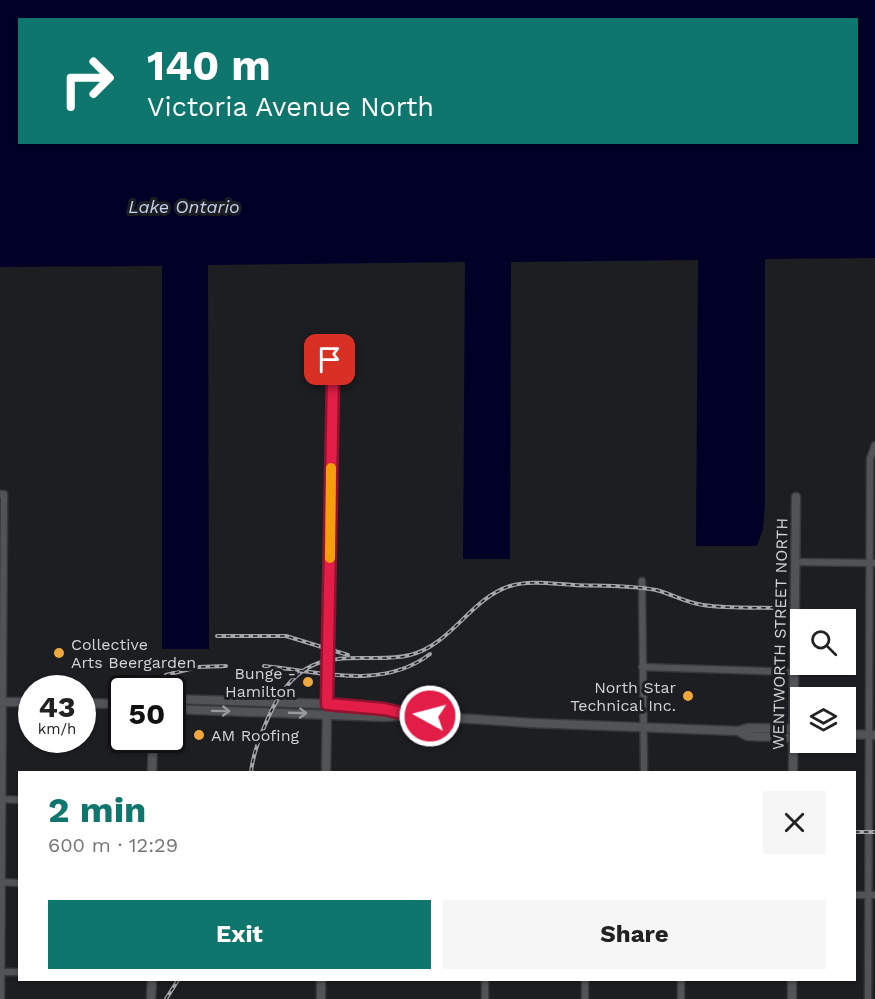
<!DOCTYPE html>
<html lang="en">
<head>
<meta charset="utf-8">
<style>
  body { margin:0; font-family:"Work Sans",sans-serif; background:#f6f6f6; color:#222; height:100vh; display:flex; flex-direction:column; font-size:22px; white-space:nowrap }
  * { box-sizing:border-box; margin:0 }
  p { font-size:20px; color:#767676 }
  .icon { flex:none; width:33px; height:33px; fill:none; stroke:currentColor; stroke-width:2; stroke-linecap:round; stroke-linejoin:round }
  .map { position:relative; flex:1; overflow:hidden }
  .panel { position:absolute; left:18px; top:771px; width:838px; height:210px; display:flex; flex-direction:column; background:#fff; border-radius:0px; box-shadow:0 2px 4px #0004 }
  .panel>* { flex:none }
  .banner { position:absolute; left:18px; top:18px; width:840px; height:126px; border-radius:0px; box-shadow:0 2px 4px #0004; background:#0f766e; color:#fff; overflow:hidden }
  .buttons { position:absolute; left:790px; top:609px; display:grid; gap:12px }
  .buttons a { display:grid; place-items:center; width:66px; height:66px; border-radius:0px; background:#fff; box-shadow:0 2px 4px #0004; font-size:30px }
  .speed { position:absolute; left:18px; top:675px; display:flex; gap:12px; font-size:30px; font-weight:700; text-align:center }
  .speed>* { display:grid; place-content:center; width:78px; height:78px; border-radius:50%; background:#fff; box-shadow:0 2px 4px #0004; line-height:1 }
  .speed small { font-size:15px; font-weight:400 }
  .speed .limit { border:3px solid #111; border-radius:9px; background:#fff; color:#111 }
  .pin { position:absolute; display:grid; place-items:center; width:51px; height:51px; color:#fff; margin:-26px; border-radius:12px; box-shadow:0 3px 9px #0006 }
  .me { position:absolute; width:66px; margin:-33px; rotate:277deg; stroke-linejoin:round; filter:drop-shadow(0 0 4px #0008) }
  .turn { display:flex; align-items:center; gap:21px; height:126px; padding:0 30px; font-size:27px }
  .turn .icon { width:78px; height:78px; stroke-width:2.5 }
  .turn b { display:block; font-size:42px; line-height:51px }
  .round { display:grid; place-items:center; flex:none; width:63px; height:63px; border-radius:0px; background:#f6f6f6 }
  .overview { display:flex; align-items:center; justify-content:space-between; height:102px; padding:0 30px }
  h1 { font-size:36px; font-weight:700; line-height:45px; color:#0f766e }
  .button { display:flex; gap:12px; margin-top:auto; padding:12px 30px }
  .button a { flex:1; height:69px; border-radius:0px; background:#0f766e; color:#fff; font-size:24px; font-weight:700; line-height:69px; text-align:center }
  .button a+a { background:#f6f6f6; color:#222 }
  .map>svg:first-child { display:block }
  .water { fill:#010128; fill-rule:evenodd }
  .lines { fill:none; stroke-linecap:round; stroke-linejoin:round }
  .street-casing { stroke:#38393c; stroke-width:9 }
  .secondary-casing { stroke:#38393c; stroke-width:11 }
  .street { stroke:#515357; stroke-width:6 }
  .secondary { stroke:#515357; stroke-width:8 }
  .rail-casing { stroke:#a5a6a9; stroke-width:4 }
  .rail { stroke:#1d1e22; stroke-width:1.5; stroke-dasharray:4.5; stroke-linecap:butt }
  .oneway { stroke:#98999d }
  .route-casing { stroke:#92132f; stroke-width:15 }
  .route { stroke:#e11d48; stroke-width:10 }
  .slow { stroke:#f59e0b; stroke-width:10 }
  .poi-dot { fill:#eea83c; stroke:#1d1e22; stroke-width:2 }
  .labels { text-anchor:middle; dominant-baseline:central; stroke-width:6; stroke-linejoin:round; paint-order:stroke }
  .street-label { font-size:16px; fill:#d2d3d6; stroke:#1d1e22 }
  .poi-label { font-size:16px; fill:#d2d3d6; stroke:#1d1e22; text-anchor:start }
  .water-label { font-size:18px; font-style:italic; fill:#c5d2f1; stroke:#1d1e22 }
</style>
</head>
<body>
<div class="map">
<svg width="875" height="999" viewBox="0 0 875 999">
  <rect width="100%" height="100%" fill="#1d1e22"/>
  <path class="water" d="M0 0H875V258L765 259V504L763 529 757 546H696L698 260 511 262 510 559H463L465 262 208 265 209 649H162V266L0 267ZM20 20H856V142H20Z"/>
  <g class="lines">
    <defs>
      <g id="street">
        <path d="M0 494H4L1 999"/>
        <path d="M795 562 875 563"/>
        <path d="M642 581 644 772"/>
        <path d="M642 667 794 672"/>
        <path d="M327 704 333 376 330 360"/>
        <path d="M0 799 20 800"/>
        <path d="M0 882 20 883"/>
        <path d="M855 895H875"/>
        <path d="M2 972H20"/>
        <path d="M485 999V980"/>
        <path d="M585 999V980"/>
        <path d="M681 999V980"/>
        <path d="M868 999 870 459 875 445"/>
      </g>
      <g id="secondary">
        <path d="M172 699 327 704 384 709 403 713"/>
        <path d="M0 702H32"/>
        <path d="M82 703 116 704 122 706"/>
        <path d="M172 709 384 717 409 715 532 723 738 731 748 728 801 729"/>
        <path d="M738 731 747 736 801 738"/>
        <path d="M846 734 875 735"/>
        <path d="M152 772 153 740"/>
        <path d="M326 772 327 710"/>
        <path d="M793 772 796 497"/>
        <path d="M792 980V999"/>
        <path d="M151 999 152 980"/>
        <path d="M321 999V980"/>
      </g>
    </defs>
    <use href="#street" class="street-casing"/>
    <use href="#secondary" class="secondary-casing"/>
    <use href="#street" class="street"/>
    <use href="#secondary" class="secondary"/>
    <defs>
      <g id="rail">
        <path d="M217 636H286L348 655"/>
        <path d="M264 666C318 671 382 691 430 654"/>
        <path d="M166 675 198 667 226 666"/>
        <path d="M251 772C253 755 258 741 265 725 279 691 298 662 338 659 362 656 386 661 410 655 451 645 470 599 510 586 530 580 554 584 574 585 601 586 629 585 656 590 672 594 687 603 703 605 730 609 758 607 785 608"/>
        <path d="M855 832H875"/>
        <path d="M166 999 178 980"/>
      </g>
    </defs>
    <use href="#rail" class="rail-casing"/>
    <use href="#rail" class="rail"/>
  </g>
  <defs><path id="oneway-shaft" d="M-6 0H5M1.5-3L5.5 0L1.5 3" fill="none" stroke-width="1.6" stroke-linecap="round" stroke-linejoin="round" transform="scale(1.5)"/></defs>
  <g class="oneway">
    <use href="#oneway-shaft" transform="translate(221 711) rotate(1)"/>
    <use href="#oneway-shaft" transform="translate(298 713) rotate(2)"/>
  </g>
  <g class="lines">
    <defs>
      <path id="route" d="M330 360 333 376 327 704 384 709 410 715 430 716"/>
    </defs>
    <use href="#route" class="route-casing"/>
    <use href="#route" class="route"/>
    <path class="slow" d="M330 558 331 468"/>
  </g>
  <g class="poi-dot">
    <circle cx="59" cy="653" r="6"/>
    <circle cx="308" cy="682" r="6"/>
    <circle cx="688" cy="696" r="6"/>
    <circle cx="199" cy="735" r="6"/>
  </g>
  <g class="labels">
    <g class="street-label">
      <text transform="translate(780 634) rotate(-89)">WENTWORTH STREET NORTH</text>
    </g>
    <g class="poi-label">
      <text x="71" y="644">Collective<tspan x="71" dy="18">Arts Beergarden</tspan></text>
      <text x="296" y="673" text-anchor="end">Bunge -<tspan x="296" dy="18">Hamilton</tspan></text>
      <text x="676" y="687" text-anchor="end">North Star<tspan x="676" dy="18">Technical Inc.</tspan></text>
      <text x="211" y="735">AM Roofing</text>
    </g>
    <g class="water-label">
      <text x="184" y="206">Lake Ontario</text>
    </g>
  </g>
</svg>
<div class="buttons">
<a><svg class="icon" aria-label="search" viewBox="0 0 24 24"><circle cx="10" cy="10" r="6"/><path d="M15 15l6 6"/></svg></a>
<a><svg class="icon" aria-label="layers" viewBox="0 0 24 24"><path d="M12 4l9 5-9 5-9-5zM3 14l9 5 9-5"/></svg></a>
</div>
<div class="speed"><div>43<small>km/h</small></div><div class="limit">50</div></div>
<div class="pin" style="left:330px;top:360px;background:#d93025"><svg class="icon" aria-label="arrive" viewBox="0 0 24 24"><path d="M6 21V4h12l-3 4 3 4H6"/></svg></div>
<svg class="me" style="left:430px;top:716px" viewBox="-20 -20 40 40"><circle r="17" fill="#e11d48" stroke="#fff" stroke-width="3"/><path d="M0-11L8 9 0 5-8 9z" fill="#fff"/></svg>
<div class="banner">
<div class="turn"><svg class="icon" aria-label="right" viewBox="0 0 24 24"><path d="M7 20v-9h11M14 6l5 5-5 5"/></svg><div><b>140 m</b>Victoria Avenue North</div></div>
</div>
<section class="panel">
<div class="overview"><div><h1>2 min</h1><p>600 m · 12:29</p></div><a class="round"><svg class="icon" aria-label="close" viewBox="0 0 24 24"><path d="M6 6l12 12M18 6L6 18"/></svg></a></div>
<div class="button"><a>Exit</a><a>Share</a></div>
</section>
</div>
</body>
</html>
